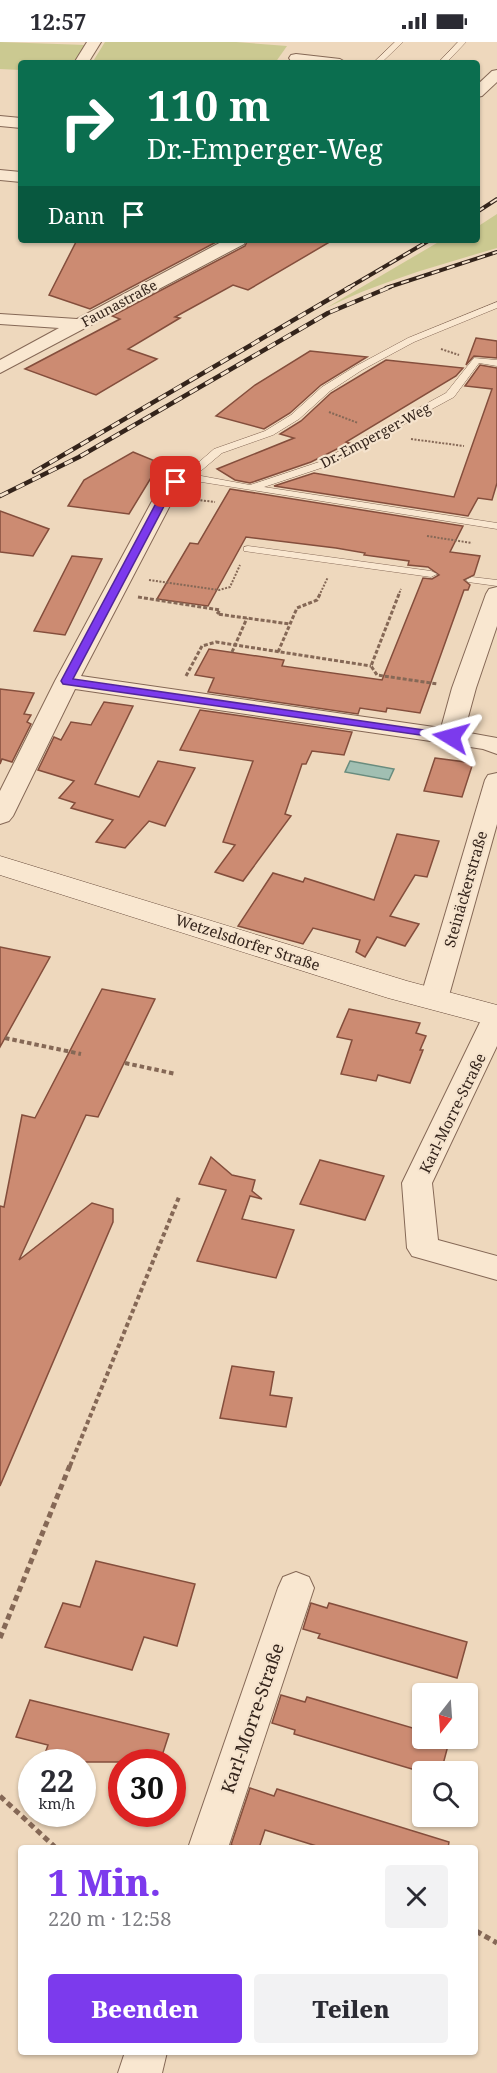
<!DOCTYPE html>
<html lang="de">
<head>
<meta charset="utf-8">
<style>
  body { margin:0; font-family:"Noto Serif",serif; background:#f2f2f3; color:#2b2b33; height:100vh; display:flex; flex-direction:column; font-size:22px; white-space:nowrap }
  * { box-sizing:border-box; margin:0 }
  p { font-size:20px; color:#7c7c81 }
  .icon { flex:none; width:33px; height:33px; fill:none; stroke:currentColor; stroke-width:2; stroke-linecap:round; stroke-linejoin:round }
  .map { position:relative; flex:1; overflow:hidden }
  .drawer { position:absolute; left:18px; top:1803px; width:460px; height:210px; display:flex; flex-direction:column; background:#fff; border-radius:6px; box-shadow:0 2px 4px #0004 }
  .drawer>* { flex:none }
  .guide { position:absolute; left:18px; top:18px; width:462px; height:183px; border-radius:6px; box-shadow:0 2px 4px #0004; background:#0b6e4f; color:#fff; overflow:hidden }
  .needle { width:39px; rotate:197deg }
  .tools { position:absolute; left:412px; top:1641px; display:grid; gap:12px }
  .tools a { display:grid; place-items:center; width:66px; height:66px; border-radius:6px; background:#fff; box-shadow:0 2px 4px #0004; font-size:30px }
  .speed { position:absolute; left:18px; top:1707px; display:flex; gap:12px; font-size:30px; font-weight:700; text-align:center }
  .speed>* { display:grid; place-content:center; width:78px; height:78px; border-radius:50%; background:#fff; box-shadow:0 2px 4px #0004; line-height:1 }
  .speed small { font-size:15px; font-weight:400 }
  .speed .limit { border:9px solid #d22; background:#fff; color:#111 }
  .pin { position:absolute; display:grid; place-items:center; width:51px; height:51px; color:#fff; margin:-26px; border-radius:12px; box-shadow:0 3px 9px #0006 }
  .me { position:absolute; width:66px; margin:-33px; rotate:278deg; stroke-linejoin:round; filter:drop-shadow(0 0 4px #0008) }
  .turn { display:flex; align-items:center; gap:21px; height:126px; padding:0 30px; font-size:27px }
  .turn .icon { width:78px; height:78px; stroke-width:2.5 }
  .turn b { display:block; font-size:42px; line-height:51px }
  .then { display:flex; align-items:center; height:57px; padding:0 30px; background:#0003; gap:12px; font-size:22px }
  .round { display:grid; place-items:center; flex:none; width:63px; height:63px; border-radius:6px; background:#f2f2f3 }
  .overview { display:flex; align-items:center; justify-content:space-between; height:102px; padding:0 30px }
  h1 { font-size:36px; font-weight:800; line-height:45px; color:#7c3aed }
  .primary-button { display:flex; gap:12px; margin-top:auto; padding:12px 30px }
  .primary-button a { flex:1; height:69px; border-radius:6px; background:#7c3aed; color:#fff; font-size:24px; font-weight:800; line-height:69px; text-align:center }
  .primary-button a+a { background:#f2f2f3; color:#2b2b33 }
  .status { display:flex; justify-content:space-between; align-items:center; height:42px; padding:0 30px; background:#fff; direction:ltr }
  .status svg { height:16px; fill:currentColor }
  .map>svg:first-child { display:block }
  .green { fill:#cbc991 }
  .water { fill:#a1bfb2; stroke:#698c7e; stroke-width:1.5 }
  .building { fill:#cc8b72; stroke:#844e3c; stroke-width:1.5 }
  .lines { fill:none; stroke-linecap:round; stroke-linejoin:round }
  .service-casing { stroke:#856856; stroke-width:1 }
  .minor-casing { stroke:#856856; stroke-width:2 }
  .secondary-casing { stroke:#674a3a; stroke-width:1 }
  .path-far3 { stroke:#856856; stroke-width:2; stroke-dasharray:2 1.5; stroke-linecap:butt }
  .path-far2 { stroke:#856856; stroke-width:3; stroke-dasharray:4 2; stroke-linecap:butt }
  .path-far1 { stroke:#856856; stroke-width:4; stroke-dasharray:4.5 3; stroke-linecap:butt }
  .path { stroke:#856856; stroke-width:5; stroke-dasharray:6 4; stroke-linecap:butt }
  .service { fill:#f9e7d0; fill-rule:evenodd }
  .minor { fill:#f9e7d0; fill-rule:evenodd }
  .secondary { fill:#f9e7d0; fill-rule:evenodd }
  .rail-far1-casing { stroke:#34241b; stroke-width:4 }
  .rail-casing { stroke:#34241b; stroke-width:4.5 }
  .rail-far1 { stroke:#f5e3cd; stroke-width:2; stroke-dasharray:8; stroke-linecap:butt }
  .rail { stroke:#f5e3cd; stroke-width:3; stroke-dasharray:9; stroke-linecap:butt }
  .route { fill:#7c3aed; stroke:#51269a; stroke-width:1.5 }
  .labels { text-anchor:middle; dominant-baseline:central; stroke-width:4.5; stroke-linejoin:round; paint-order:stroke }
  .far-street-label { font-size:14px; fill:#34241b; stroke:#f5e3cd }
  .street-label { font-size:15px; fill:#34241b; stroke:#f5e3cd }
  .near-street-label { font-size:18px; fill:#34241b; stroke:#f5e3cd }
</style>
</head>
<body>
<div class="status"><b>12:57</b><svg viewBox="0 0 49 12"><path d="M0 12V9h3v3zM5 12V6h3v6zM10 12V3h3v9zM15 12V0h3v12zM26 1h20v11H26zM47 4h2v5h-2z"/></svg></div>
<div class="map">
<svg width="497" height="2031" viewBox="0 0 497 2031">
  <rect width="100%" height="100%" fill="#eed8bd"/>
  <g class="green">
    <path d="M0 0 86 3 75 21H21V28L0 27Z"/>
    <path d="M105 0H236L287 4 275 21H92Z"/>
    <path d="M497 172V206C439 223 381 239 326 266L442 198H477V185Z"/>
  </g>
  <path class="water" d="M350 719 394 727 389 738 345 730Z"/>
  <g class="building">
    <path d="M77 198H220L90 267 49 253Z"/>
    <path d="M248 198H333L248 248 233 243 175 275 180 276 128 307 157 317 96 353 25 327 120 277 112 274 245 204Z"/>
    <path d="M476 296 497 299V316L474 314 466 323Z"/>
    <path d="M310 309 367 315 321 343 290 371 264 387 216 374 255 343Z"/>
    <path d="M386 318 463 326 456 334 346 400 349 401 311 420 250 441 235 438 217 427 294 396 280 392 301 379 331 351Z"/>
    <path d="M480 323 497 326V441L492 458 478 456 468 474 274 444 314 431 454 455 492 347 465 344Z"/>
    <path d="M133 410 160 421 129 472 68 464 84 438Z"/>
    <path d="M230 447 463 484 450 510 480 514 474 533 464 538 470 543 468 548H464L420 671 387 666 386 670 360 666 358 672 208 650 214 636 195 633 209 607 284 618 282 624 382 638 423 536 432 537 439 533 428 525 408 523 409 519 364 513 365 511 336 506 246 495 208 564 157 557 190 501 198 502Z"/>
    <path d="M0 469 49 487 33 514 0 510Z"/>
    <path d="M72 514 102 517 65 593 34 589Z"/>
    <path d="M0 647 34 651 24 672 31 673 27 680 31 682 12 720 2 717 0 722Z"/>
    <path d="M104 660 133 664 95 742 139 755 158 719 195 726 165 784 149 779 125 806 96 800 113 778 71 766 75 761 59 756 74 739 38 728 54 695 61 698 71 680 91 683Z"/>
    <path d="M200 668 352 690 344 713 312 709 306 722H302L285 772 291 774 243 839 215 830 235 803 223 800 253 719 180 708Z"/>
    <path d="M435 716 473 721 462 755 424 749Z"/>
    <path d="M397 792 439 799 427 835 415 833 390 874 419 882 405 904 377 895 365 915 356 910 360 898 313 886 303 902 238 884 273 831 303 840 305 836 374 858Z"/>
    <path d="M0 905 50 915 0 1005Z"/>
    <path d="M102 947 155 957 98 1075 86 1073 19 1218 92 1161 113 1167V1180L0 1444V1164L4 1165 22 1073 35 1076Z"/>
    <path d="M349 967 420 981 416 991 426 994 420 1008H423L410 1041 378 1033 376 1039 341 1032 352 998 337 995Z"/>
    <path d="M211 1115 232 1133 255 1138 252 1149 262 1157 250 1154 242 1177 294 1188 276 1236 197 1219 226 1148 199 1142Z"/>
    <path d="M320 1118 384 1134 365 1178 300 1162Z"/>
    <path d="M232 1324 274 1330 270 1353 292 1356 286 1385 220 1376Z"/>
    <path d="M96 1519 195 1542 177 1604 144 1595 132 1628 45 1605 63 1561 80 1565Z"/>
    <path d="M311 1561 327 1566 329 1561 467 1600 457 1636 318 1596 320 1592 303 1587Z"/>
    <path d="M281 1653 305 1660 307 1655 423 1689V1696H450L441 1730H422L294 1692 295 1688 272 1681Z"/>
    <path d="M30 1658 169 1692 160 1720H42L48 1703 16 1695Z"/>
    <path d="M250 1746 274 1754 277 1747 449 1800 448 1806H323L265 1788 259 1806H242L231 1803Z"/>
  </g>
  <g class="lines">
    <defs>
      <g id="service">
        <path d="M395 0H403L381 21H373Z"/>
        <path d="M458 0H466L446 21H438Z"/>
        <path d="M497 260V266L414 300 362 328 330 349 299 377 273 393 222 411 196 433 250 443 319 420 446 351 474 316 497 318V324L479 321 454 355 327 424 264 445 497 481V487L189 438 176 443 171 440 184 433 214 407 265 389 291 373 322 345 356 324 408 296Z"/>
        <path d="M248 504 431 529 437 532 431 535 244 509V505Z"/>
        <path d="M472 535 497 538V544L468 540 466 538Z"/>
      </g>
      <g id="minor">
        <path d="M87 0H101L88 21H74Z"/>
        <path d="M296 12 340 17 347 21 291 19 289 16 291 13Z"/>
        <path d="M497 28V40L482 54 477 55V43L492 29Z"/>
        <path d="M0 74 21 76V86L0 84Z"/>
        <path d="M0 128 21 130V140L0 138Z"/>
        <path d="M225 198H246L244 202 0 331V318L59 286 0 282V272L77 277Z"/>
        <path d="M176 434 183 436 186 440 176 452 81 634 441 686 452 646 486 552 489 547 497 545V584L476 646 464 690 497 696V712L483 707 451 702 75 647 13 774 9 779 0 782V749L55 639 157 450 169 436Z"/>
        <path d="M497 731V782L448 957 444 964 434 966 424 964 420 957 485 738 488 733Z"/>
        <path d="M497 965V1004L432 1141 438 1198 497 1214V1238L412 1214 407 1206 402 1141 483 974 487 967Z"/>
        <path d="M296 1530 309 1535 314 1546 228 1806H188L278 1546 283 1535Z"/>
        <path d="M125 2010H167L162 2031H118Z"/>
      </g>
      <path id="secondary" d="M0 814 407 939 497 963V985L388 956 0 833Z"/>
    </defs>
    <use href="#service" class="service-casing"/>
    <use href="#minor" class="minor-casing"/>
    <use href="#secondary" class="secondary-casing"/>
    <g class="path-far3">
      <path d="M441 307 459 313"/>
      <path d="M329 370 358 381"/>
      <path d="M411 397 464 404"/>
      <path d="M190 457 215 460"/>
      <path d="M427 494 472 501"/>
      <path d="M149 538 219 548 230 545 240 523"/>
      <path d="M319 554 328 535"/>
      <path d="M398 554 401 547"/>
    </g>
    <g class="path-far2">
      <path d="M399 552 371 624 377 633 438 642"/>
      <path d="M138 555 220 568 217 572 290 582"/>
      <path d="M232 610 247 576"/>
      <path d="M278 610 297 566 317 558 320 552"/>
      <path d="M186 634 202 604 216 600 371 624"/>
    </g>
    <g class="path-far1">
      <path d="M5 996 81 1012"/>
      <path d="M125 1021 176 1032"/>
      <path d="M70 1424 179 1155"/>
    </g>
    <g class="path">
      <path d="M0 1596 70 1423"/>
      <path d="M0 1754 56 1806"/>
      <path d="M476 1889 497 1901"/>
    </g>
    <use href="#service" class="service"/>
    <use href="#minor" class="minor"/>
    <use href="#secondary" class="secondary"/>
    <defs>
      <g id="rail-far1">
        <path d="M477 170 497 157"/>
        <path d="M348 246 430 198"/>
        <path d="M386 246 497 210"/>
      </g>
      <g id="rail">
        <path d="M34 430 350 245"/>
        <path d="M0 454 79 415 328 271 390 245"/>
      </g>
    </defs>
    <use href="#rail-far1" class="rail-far1-casing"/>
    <use href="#rail" class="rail-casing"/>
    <use href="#rail-far1" class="rail-far1"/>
    <use href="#rail" class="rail"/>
  </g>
  <path class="route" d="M173 438 181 440 171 451 73 637 451 692 457 695 455 698 63 642 61 639 162 450Z"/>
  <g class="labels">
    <g class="far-street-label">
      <text transform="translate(119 261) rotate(-28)">Faunastraße</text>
      <text transform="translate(375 393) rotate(-28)">Dr.-Emperger-Weg</text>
    </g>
    <g class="street-label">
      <text transform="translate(465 847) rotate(-74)">Steinäckerstraße</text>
      <text transform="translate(248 900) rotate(18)">Wetzelsdorfer Straße</text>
      <text transform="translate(452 1071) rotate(-64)">Karl-Morre-Straße</text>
    </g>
    <g class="near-street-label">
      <text transform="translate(252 1676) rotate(-71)">Karl-Morre-Straße</text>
    </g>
  </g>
</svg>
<div class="tools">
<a><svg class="needle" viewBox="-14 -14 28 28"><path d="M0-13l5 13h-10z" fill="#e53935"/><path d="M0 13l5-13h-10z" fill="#7c7c81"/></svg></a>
<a><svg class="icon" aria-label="search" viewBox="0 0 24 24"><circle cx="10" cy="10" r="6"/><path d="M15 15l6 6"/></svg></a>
</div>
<div class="speed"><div>22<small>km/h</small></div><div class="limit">30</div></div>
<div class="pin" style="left:176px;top:440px;background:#d93025"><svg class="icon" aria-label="arrive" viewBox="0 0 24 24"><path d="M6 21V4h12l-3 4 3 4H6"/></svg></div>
<svg class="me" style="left:451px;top:695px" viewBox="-20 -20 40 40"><path d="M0-17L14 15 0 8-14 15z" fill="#7c3aed" stroke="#fff" stroke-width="4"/></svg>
<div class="guide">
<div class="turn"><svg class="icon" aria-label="right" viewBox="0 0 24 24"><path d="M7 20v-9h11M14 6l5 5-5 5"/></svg><div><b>110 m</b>Dr.-Emperger-Weg</div></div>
<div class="then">Dann<svg class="icon" aria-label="arrive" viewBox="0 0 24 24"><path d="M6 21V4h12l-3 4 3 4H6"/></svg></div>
</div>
<section class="drawer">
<div class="overview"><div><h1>1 Min.</h1><p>220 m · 12:58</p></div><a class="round"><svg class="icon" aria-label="close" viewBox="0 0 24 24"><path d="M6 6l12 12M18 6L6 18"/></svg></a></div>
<div class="primary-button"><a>Beenden</a><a>Teilen</a></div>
</section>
</div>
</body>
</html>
